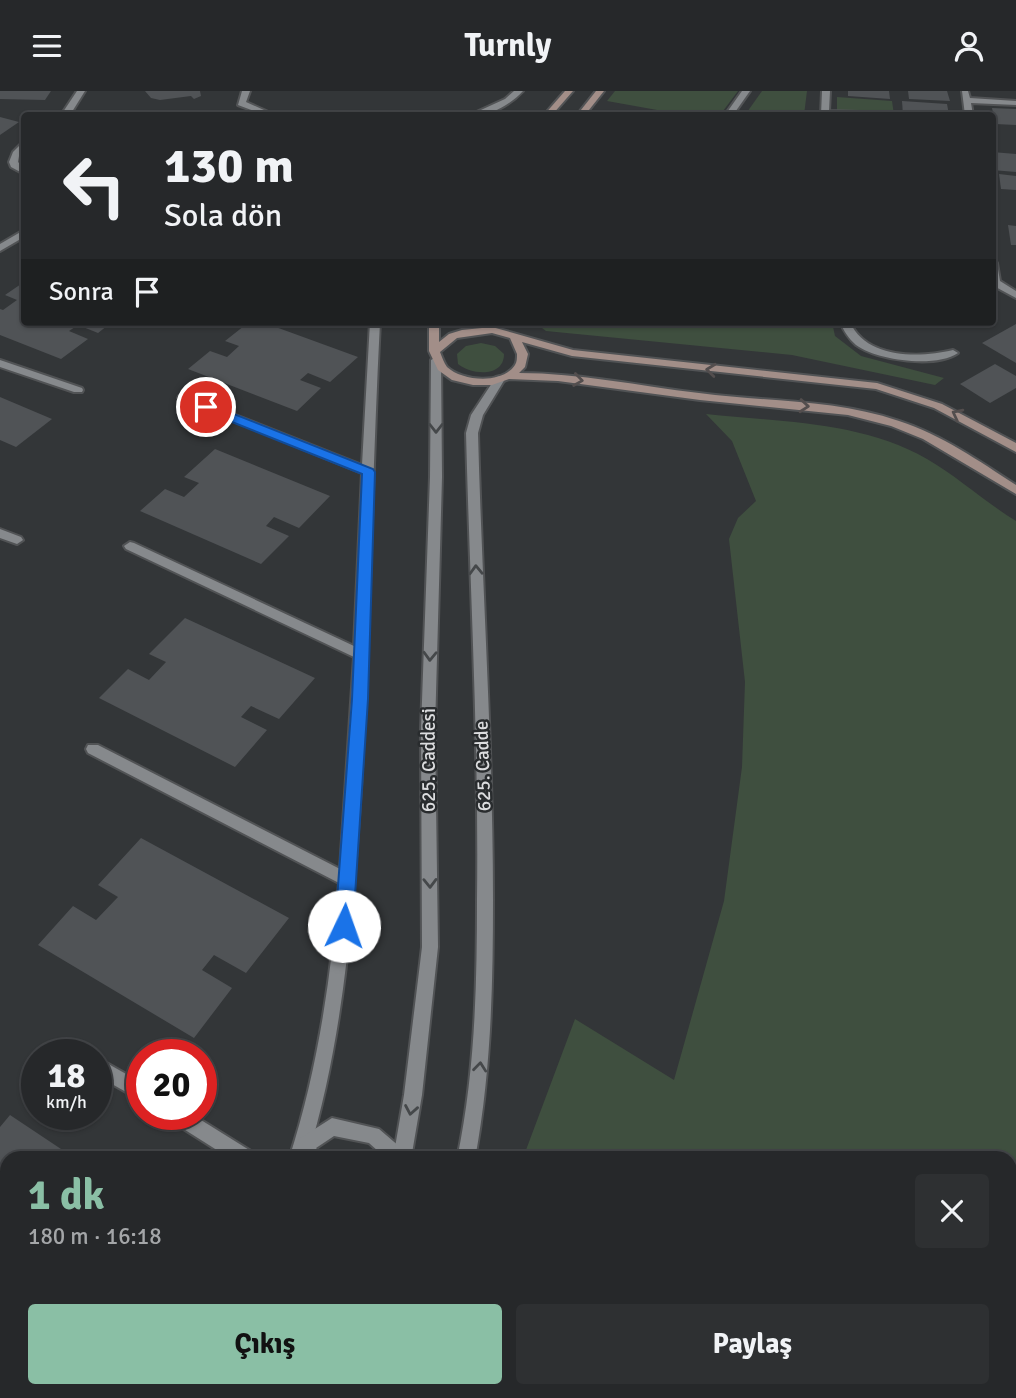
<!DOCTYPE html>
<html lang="tr">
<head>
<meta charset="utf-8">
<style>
  body { margin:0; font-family:Signika,sans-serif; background:#2e3032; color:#f1f3f6; height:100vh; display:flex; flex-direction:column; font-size:26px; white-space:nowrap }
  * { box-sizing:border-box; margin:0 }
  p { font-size:23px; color:#a4a6a8 }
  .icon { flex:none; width:38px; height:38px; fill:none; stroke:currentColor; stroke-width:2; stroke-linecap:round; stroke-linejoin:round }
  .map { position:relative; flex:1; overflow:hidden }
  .sheet { position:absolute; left:0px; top:1060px; width:1017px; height:247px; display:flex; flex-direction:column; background:#26282a; border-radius:21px 21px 0 0; box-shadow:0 2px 5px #0004,0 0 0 2px #424447 }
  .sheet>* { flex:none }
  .hud { position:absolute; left:21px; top:21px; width:975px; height:214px; border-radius:7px; box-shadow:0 2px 5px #0004,0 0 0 2px #424447; background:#26282a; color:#f1f3f6; overflow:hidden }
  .speed { position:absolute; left:21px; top:948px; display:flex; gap:14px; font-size:35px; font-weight:700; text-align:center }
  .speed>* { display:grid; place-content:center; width:91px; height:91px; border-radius:50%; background:#26282a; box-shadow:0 2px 5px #0004,0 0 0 2px #424447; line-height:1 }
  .speed small { font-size:18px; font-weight:400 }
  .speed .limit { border:10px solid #d22; background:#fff; color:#111 }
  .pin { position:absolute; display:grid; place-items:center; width:60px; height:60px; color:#fff; margin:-30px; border:4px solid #fff; border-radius:50%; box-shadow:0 2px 7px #0007 }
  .me { position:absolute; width:77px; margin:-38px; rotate:3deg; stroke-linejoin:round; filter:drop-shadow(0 0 5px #0008) }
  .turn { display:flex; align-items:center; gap:24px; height:147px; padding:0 28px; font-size:32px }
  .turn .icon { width:91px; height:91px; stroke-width:2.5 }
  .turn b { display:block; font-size:49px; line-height:60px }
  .then { display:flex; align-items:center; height:66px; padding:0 28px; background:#0003; gap:14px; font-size:26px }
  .round { display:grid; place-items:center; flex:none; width:74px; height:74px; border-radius:7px; background:#2e3032 }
  .headline { display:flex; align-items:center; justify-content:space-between; height:119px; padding:0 28px }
  h1 { font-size:42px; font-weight:800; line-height:52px; color:#8abfa5 }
  .button { display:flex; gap:14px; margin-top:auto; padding:14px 28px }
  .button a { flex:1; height:80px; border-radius:7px; background:#8abfa5; color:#111; font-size:28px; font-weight:800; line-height:80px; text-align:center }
  .button a+a { background:#2e3032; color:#f1f3f6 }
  header { display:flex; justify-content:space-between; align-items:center; height:91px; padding:0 28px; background:#26282a; font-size:32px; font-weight:800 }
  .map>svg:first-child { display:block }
  .green { fill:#3f4f3f }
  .building { fill:#505356 }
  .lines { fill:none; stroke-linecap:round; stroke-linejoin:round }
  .service-casing { stroke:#515355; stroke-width:4 }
  .minor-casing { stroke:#515355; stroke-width:4 }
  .tertiary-casing { stroke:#515355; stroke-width:4 }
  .secondary-casing { stroke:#515355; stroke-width:4 }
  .service { fill:#86898c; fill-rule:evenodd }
  .minor { fill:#86898c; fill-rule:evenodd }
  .tertiary { fill:#86898c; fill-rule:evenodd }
  .secondary { fill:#a28e88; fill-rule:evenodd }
  .oneway { stroke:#534e4e }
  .oneway2 { stroke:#45484a }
  .route { fill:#1a73e8; stroke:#114b97; stroke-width:2 }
  .labels { text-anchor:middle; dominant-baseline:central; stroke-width:5; stroke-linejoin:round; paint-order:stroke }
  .street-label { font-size:19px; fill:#dcdddf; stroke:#292c2e }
</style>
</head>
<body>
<header><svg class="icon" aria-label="menu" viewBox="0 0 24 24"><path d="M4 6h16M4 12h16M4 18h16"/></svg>Turnly<svg class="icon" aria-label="person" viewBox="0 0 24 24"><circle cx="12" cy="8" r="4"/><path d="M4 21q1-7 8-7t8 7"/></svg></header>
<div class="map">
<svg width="1016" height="1307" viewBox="0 0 1016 1307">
  <rect width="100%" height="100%" fill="#333638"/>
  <g class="green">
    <path d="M615 0H738L720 24H685L607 10Z"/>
    <path d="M762 0H807L804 24H745Z"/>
    <path d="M837 6 892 10 894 24 837 20Z"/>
    <path d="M534 231H832L835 245 861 265 944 287 935 294 792 264 546 240Z"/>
    <path d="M481 252 495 255 504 263C504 287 471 284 458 273L457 263 466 255Z"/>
    <path d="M706 323C780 331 861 330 927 368 958 386 985 411 1016 430V1307H433L436 1300H1010V1068L523 1067 575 928 674 989 724 810 742 676 745 591 729 448 738 427 756 410 732 350Z"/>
  </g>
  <g class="building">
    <path d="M0 0H51L45 9 0 8Z"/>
    <path d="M145 0H200L201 5 194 8 191 5 160 9 151 7Z"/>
    <path d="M848 0H889L890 8 848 5Z"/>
    <path d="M908 0H947L950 10 909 8Z"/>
    <path d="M902 10 947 13 949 24H903Z"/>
    <path d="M992 17 1016 18V34L995 33Z"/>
    <path d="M0 26 19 31 0 44Z"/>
    <path d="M992 61 1016 63V81L992 79Z"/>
    <path d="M999 83 1016 85V99L1001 98Z"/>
    <path d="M1008 134 1016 135V154H1011Z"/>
    <path d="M24 191V231H112L98 242 78 234 69 240 88 248 61 268 0 244V218L3 219 17 209 5 204Z"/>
    <path d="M249 231H262L358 266 330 291 308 282 300 289 321 297 297 320 188 278 210 260 227 266 239 255 225 250Z"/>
    <path d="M946 231H982V232L964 236Z"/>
    <path d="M1016 233V272L982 252Z"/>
    <path d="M995 273 1016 285V297L990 312 960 293Z"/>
    <path d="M0 306 52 328 16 356 0 349Z"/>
    <path d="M215 358 330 405 299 437 274 426 266 435 289 445 261 473 140 420 165 398 184 406 199 392 184 386Z"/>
    <path d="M185 527 315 587 279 628 251 615 241 626 267 639 235 676 99 607 128 578 149 589 166 571 149 563Z"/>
    <path d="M141 747 289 827 246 882 214 864 202 879 232 897 194 947 38 854 73 815 96 829 118 806 98 794Z"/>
    <path d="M10 1024 76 1068H7V1267L0 1262V1036Z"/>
  </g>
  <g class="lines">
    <defs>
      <g id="service">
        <path d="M77 0H85L70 24H61Z"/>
        <path d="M242 0H250L246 11 275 24H265L238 14Z"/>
        <path d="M514 0H523C510 14 489 26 470 24L505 8Z"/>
        <path d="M21 53H24V59L19 65 18 71 24 77V83L11 76 9 71 13 61Z"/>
        <path d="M24 139V146L0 160V153Z"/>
        <path d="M370 231H380C372 386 370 541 361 696 353 822 344 947 307 1068H289C318 978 331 886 339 792L88 662 86 658 88 654H98L340 778 354 566 126 458 124 455 130 451 134 452 354 555 362 382 178 307 179 305H187L362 374Z"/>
        <path d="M0 269 82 297 83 299 82 301H74L0 276Z"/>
        <path d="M0 438 21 446 23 449 17 453 0 447Z"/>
        <path d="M70 950 87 958 89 964H64L62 958 64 952Z"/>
        <path d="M96 966 142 992V1010L96 984Z"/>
        <path d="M168 1024H193L254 1062 257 1068H231L171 1030Z"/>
        <path d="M177 1300H197L194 1307H174Z"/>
      </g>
      <g id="minor">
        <path d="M742 0H750L733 24H725Z"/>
        <path d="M822 0H830L829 20 861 21 865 24H821Z"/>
        <path d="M962 0H968L970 7 1016 10V14L971 12 973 24H965Z"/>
        <path d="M992 169 997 172 1000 190 1016 200V207L992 194Z"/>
        <path d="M840 231H850C866 268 920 267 953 259L958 262C936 277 878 270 856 254 848 247 844 240 840 231Z"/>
        <path d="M332 1027 379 1038 407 1062 410 1068H387L369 1052 334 1045 316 1057 325 1068H302L293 1056 296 1050Z"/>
      </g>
      <g id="tertiary">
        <path d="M436 266 441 269 442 386 435 638 438 856 422 1004 411 1068H393L404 1004 422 856 421 638 430 386 431 269Z"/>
        <path d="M500 285 505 288 483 324 478 342C482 498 493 653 493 809 493 896 491 982 475 1068H457C475 982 477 896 477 809 479 653 470 498 466 342L471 324 496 286Z"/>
        <path d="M309 1300H329L326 1307H306Z"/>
        <path d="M384 1300H404L401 1307H381Z"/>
      </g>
      <g id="secondary">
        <path d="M565 0H573L552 24H544Z"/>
        <path d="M596 0H604L585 24H577Z"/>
        <path d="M429 231H439V251L449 243 462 239 492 236 573 259 877 292 942 313 1016 352V361L934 317 876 298 572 265 522 251 528 263 525 276 519 282C580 282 639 295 699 302 766 311 835 308 899 330 942 344 979 370 1016 394V403L923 348 891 335 848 324 700 309 558 290 509 288 492 294H473L452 289 438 279 429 260ZM492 242 510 247 517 263C517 267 517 271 515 274 502 294 462 290 447 276 444 272 442 266 440 261L457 247Z"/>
      </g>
    </defs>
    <use href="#service" class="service-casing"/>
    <use href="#minor" class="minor-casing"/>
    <use href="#tertiary" class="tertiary-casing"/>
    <use href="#secondary" class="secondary-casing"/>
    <use href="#service" class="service"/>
    <use href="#minor" class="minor"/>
    <use href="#tertiary" class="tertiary"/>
    <use href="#secondary" class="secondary"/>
  </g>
  <defs><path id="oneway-chevron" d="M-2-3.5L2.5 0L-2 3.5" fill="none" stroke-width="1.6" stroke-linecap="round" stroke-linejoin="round" transform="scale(1.75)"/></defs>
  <g class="oneway">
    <use href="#oneway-chevron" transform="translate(711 279) rotate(-174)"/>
    <use href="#oneway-chevron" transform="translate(578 289) rotate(8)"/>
    <use href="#oneway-chevron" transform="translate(804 315) rotate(5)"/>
    <use href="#oneway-chevron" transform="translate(957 323) rotate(-153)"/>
  </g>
  <g class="oneway2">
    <use href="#oneway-chevron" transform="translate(436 337) rotate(90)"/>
    <use href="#oneway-chevron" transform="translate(476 479) rotate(-92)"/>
    <use href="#oneway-chevron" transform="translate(430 565) rotate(92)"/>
    <use href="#oneway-chevron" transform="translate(430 792) rotate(89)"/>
    <use href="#oneway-chevron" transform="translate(480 976) rotate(-84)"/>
    <use href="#oneway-chevron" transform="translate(411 1019) rotate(100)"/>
  </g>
  <path class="route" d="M206 312 373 378 375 381 368 608 353 835 350 841 344 843 338 841 335 835 352 608 362 383 202 319 200 316Z"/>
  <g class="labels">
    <g class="street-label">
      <text transform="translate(429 669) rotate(-90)">625. Caddesi</text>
      <text transform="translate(483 675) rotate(-92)">625. Cadde</text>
    </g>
  </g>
</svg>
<div class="speed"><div>18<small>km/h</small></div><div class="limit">20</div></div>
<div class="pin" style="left:206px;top:316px;background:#d93025"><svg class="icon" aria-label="arrive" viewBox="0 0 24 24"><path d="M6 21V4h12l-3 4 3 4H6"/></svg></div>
<svg class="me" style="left:344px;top:835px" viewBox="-20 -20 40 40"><circle r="19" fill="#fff"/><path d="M0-13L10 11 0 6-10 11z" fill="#1a73e8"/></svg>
<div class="hud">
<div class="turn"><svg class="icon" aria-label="left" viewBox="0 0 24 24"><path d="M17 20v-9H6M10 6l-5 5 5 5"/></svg><div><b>130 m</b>Sola dön</div></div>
<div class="then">Sonra<svg class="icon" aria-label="arrive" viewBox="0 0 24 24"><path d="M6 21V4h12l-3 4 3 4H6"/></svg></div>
</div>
<section class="sheet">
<div class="headline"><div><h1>1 dk</h1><p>180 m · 16:18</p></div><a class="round"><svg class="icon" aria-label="close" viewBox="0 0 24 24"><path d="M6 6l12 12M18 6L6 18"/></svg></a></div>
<div class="button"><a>Çıkış</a><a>Paylaş</a></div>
</section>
</div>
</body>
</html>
